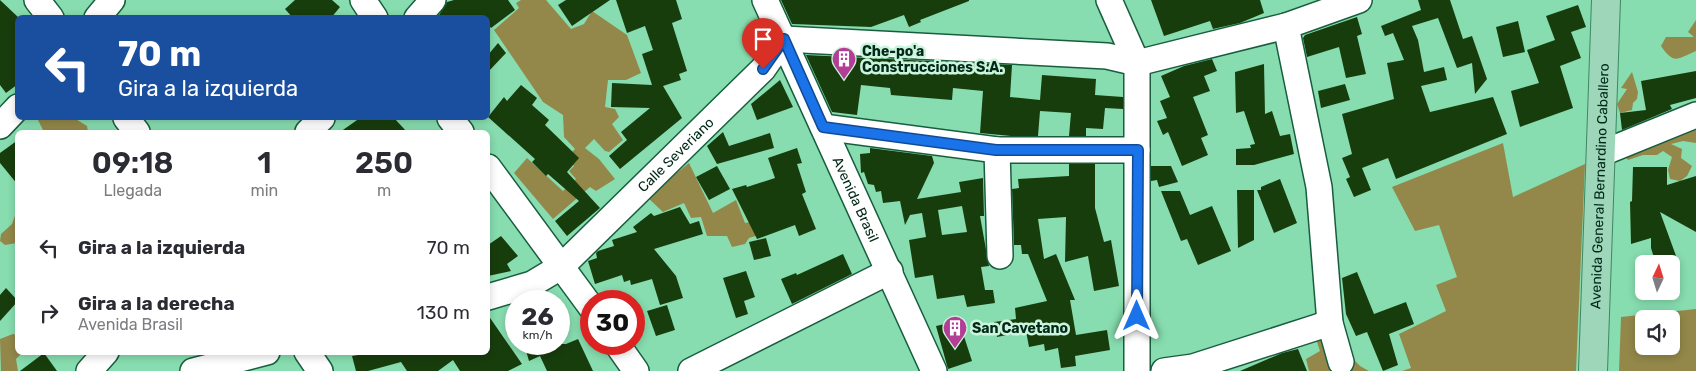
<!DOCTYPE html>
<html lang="es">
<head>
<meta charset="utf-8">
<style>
  body { margin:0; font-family:Rubik,sans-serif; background:#f7f7f7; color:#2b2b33; height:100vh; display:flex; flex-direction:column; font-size:19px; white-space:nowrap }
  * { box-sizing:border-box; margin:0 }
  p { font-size:16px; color:#7c7c81 }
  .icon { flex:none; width:28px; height:28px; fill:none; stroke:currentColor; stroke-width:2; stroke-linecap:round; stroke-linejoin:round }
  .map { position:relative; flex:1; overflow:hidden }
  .panel { position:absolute; left:15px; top:130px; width:475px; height:225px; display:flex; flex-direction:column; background:#fff; border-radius:8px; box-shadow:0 2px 8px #0003 }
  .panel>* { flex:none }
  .banner { position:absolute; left:15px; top:15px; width:475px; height:105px; border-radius:8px; box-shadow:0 2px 8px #0003; background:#1a4fa0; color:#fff; overflow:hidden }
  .needle { width:32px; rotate:4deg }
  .tools { position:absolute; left:1635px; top:255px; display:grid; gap:10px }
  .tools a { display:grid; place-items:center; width:45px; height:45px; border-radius:8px; background:#fff; box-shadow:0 2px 8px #0003; font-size:25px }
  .speed { position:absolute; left:505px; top:290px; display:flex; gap:10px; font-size:25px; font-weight:700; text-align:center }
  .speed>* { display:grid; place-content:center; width:65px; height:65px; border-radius:50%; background:#fff; box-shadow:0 2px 8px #0003; line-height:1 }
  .speed small { font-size:12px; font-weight:400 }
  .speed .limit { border:8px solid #d22; background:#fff; color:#111 }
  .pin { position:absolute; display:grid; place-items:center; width:42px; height:42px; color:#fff; margin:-51px -21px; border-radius:50% 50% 50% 0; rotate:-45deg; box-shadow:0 0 5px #0007 }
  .pin .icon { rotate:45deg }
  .me { position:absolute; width:55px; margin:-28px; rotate:0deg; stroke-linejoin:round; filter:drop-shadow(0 0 4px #0008) }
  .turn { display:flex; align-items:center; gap:18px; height:105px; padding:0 20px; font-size:22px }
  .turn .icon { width:65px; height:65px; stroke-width:2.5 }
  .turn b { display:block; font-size:35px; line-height:42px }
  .eta { display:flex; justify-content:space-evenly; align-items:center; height:85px; text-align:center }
  .eta b { font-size:30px; font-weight:600; line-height:35px }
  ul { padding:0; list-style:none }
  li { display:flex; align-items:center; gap:15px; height:65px; padding:0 20px }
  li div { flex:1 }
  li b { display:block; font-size:19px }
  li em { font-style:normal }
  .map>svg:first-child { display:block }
  .forest { fill:#93884a; fill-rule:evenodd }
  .building { fill:#183d0d; fill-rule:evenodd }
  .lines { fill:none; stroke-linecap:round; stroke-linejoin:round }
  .minor-casing { stroke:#185e3e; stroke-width:28 }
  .major-casing { stroke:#3d8862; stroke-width:30 }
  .minor { stroke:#fff; stroke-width:25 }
  .major { stroke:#9ed6b9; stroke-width:28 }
  .route-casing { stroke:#114b97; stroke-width:12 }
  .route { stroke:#1a73e8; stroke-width:9 }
  .labels { text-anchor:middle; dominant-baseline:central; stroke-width:5; stroke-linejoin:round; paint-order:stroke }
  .poi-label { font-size:14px; font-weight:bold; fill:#022817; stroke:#cbf4dc; text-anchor:start }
  .street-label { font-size:14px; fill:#022817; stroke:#cbf4dc }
</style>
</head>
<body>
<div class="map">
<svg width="1696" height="371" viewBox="0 0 1696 371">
  <rect width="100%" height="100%" fill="#87ddaf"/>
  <g class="forest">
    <path d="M521 0H546L571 29 584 24 592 11 627 35 641 73 626 80H608L605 107 615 109 619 117 612 124 623 140 609 152 605 151 594 139 585 148 599 159 615 179 596 191 590 187 553 219 514 173 527 158 563 191 576 179 569 171 574 166 566 158 575 149 564 137 563 115 543 102 494 30 519 8 516 3Z"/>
    <path d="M1696 20V51C1677 59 1674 65 1661 46L1666 37H1694L1688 32Z"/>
    <path d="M1632 72 1638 92 1637 99 1633 103 1632 110 1620 113 1617 104 1627 89 1621 88Z"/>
    <path d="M37 118H74L87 126 88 132H44Z"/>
    <path d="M1696 126V143L1683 141 1671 144 1682 149 1681 158 1692 166 1687 176 1680 181 1670 179 1668 170 1672 157 1663 151 1657 155H1643L1628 160 1622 153Z"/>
    <path d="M1503 143 1513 197 1585 164 1576 371H1402L1411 368 1399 334 1446 311 1436 285 1457 277 1439 225 1415 231 1392 187Z"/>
    <path d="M689 163 713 213 736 200 745 223 756 221 759 235 749 238 745 244 732 247 727 236H707L701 217 691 218 684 203 663 212 647 197Z"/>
    <path d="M17 210V243L5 245 0 241 1 234 12 224Z"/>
    <path d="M1696 309V371H1619L1621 317ZM1644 319H1671V346H1644Z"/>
    <path d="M13 334 17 335 18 352 22 353 16 359 18 371H1L0 339Z"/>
    <path d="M1330 335 1360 366 1369 371H1309L1306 359 1320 351 1316 339Z"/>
  </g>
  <g class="building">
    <path d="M0 0 18 17V84L6 93 0 85Z"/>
    <path d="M295 0H332L340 7 331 18H293L285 9Z"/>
    <path d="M454 0H508L515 10 491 28 488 24V18H441L439 15 447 2Z"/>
    <path d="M566 0H610L572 26 558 5Z"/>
    <path d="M616 0H676L682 19 672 23 687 71 679 74 681 80 663 86 682 118 620 169 609 156 627 140 621 132 650 108 611 107 612 83 652 85 642 54 653 50 645 26 627 33Z"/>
    <path d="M781 0H969V1L920 20 921 22 909 27 904 15 871 27 792 24Z"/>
    <path d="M1151 0H1260L1264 13 1240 23 1213 29 1210 21 1164 36Z"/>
    <path d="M1418 0H1450L1463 39 1472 36 1487 79 1475 94 1472 63 1457 68 1438 18 1412 26 1418 40 1424 72 1444 67 1447 80 1421 86 1430 112 1493 97 1507 134 1396 179 1388 158 1362 168 1371 190 1354 197 1346 179 1350 177 1342 158 1352 154 1342 114 1394 99 1387 63 1404 60 1393 33 1385 36 1381 26 1421 10Z"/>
    <path d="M1578 5 1586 27 1571 32 1581 58 1560 66 1573 108 1520 127 1511 91 1539 83 1527 50 1555 40 1546 16Z"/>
    <path d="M1357 17 1362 34 1357 36 1366 74 1346 78 1339 47 1307 57 1303 38 1305 35Z"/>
    <path d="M1518 21 1525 52 1503 57 1496 27Z"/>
    <path d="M498 43 506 53 488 72V55Z"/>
    <path d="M806 55 1012 65 1010 97 1040 100 1042 75 1096 79 1095 95 1123 97V109L1105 108 1103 129 1086 128V136H1069L1071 113 1040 111 1038 136H1011L980 133 983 91 953 88 952 100 891 95 890 88 861 85 857 115 832 112Z"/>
    <path d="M1212 59 1217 71 1204 76 1210 91 1193 97 1208 135 1201 138 1208 155 1182 166 1168 132 1163 135 1157 121 1167 118 1160 101 1170 97 1161 76 1184 66Z"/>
    <path d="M1264 64 1265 114 1272 111 1280 136 1290 134 1294 154 1254 165H1236V149L1251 148 1250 145 1255 144 1244 111 1236 113 1235 72Z"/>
    <path d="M1696 71V98L1670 105 1672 109 1622 130 1620 113 1646 110 1641 81Z"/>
    <path d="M780 80 793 107 757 120 751 104Z"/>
    <path d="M1345 84 1350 100 1321 108 1318 91Z"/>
    <path d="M521 85 537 98 532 105 549 120 545 125 579 158 567 172 600 208 567 236 555 221 579 201 548 174 546 176 532 162 535 159 488 117 504 97 507 101Z"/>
    <path d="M360 118H394L407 132H340Z"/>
    <path d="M723 132 729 146 770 133 774 148 717 164 707 146Z"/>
    <path d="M18 140V185L0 163V153Z"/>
    <path d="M797 148 802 163 797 164 806 192 802 194 816 229 799 236 795 225 757 239 732 189 746 185 747 187 775 178 768 158Z"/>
    <path d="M870 148 932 156 934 163 917 199 961 192 959 182 983 178 984 216H980L989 266 981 267 985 290H993L995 303 967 307 964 295 937 299 933 275 915 278 909 240 926 237 922 213 910 215 905 225 900 201 883 203 881 191 876 192 874 185 868 184 864 172 861 173 860 154 870 153ZM962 206 967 232 942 235 938 210Z"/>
    <path d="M1069 164H1095V208L1104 242 1111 240 1119 286 1094 291 1088 256 1065 262 1066 217 1038 219 1044 259 1056 254 1075 300H1070L1076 335 1107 330 1110 350 1075 356 1076 366 1061 368 1058 348 1045 351 1044 344 1029 347 1026 331 997 337 994 322 1016 319 1015 308 1047 301 1028 254H1022L1021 245H1014L1012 189 1019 188 1018 179 1069 176Z"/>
    <path d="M717 166 730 189 709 200 696 177Z"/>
    <path d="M1151 166H1171L1178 182 1159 187 1157 180 1151 181Z"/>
    <path d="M1633 167H1667V185L1696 176V232L1660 212 1679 264H1656L1651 248V238L1631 244 1630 202 1632 201Z"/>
    <path d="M1280 179 1297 223 1274 233 1257 190H1261V187Z"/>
    <path d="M1237 190H1254V240L1238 248Z"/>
    <path d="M1161 191H1180L1190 215 1212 206 1231 251 1198 265 1187 239 1181 241Z"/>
    <path d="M680 207 690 224 699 221 703 234 654 249 676 276 683 298 660 305 652 279 631 285 630 280 624 282 622 275 595 284 588 261 597 258 596 253 598 251 614 246 612 240 637 232 633 227 651 213 654 216Z"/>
    <path d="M501 236 518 256 507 264 511 271 488 276V245Z"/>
    <path d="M766 238 771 256 754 260 749 242Z"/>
    <path d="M843 254 852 274 792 304 781 279 796 273 797 275Z"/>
    <path d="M746 271 755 297 744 301 748 314 736 318 723 278Z"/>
    <path d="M1357 272 1374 314 1406 302 1414 324 1389 334 1398 365 1383 371 1367 332 1356 336 1346 314 1342 278Z"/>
    <path d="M6 288 18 301 0 321V295Z"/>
    <path d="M667 305 675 330 656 336 647 311Z"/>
    <path d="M488 315 522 364 508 371H460L453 360 438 371H407L401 362 368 371H356L352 356 358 355 357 352H488Z"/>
    <path d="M959 321 972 361 948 369 936 326Z"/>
    <path d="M578 339 593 371H547L540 356 529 361 525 347 534 344H566Z"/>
    <path d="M1298 349 1307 371H1240L1282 353Z"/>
    <path d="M44 353 57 371H20Z"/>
  </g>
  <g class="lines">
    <defs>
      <g id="minor">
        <path d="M37 0 51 18"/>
        <path d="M363 0 375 18"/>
        <path id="s1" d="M765 0 934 371"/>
        <path d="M1109 0 1137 63V371"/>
        <path d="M97 18 112 0"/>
        <path d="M417 18 433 0"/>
        <path d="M1286 26 1319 187 1330 323 1341 362"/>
        <path d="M126 118 137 132"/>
        <path d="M450 118 461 132"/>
        <path d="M0 126 18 107"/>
        <path d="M823 127 997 150H1137"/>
        <path d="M308 132 322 118"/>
        <path d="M997 150 1000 256"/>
        <path d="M1600 154 1696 115"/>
        <path d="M488 167 591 307"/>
        <path id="s2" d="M488 297 532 284 562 266 763 69 784 39 1107 56 1137 63 1286 26 1359 0"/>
        <path d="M617 344 636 371"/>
        <path d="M307 352 320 371"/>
        <path d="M89 371 106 352"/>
        <path d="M193 371 267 352"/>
        <path d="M691 371 890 271"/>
        <path d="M1164 371 1193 367 1330 323"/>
      </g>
      <g id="major">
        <path id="s3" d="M1593 371 1606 0"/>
      </g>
    </defs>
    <use href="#minor" class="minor-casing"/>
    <use href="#major" class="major-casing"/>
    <use href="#minor" class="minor"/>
    <use href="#major" class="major"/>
  </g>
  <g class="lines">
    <defs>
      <path id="route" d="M763 69 784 39 823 127 996 150H1138L1137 316"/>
    </defs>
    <use href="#route" class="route-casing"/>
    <use href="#route" class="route"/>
  </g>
  <defs>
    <symbol id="building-pin" viewBox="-11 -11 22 30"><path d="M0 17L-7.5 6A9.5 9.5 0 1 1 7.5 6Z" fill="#b33e95" stroke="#cbf4dc"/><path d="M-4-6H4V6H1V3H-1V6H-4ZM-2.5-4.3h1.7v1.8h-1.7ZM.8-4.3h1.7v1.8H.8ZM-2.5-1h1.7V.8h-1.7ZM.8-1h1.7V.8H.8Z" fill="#fff"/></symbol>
  </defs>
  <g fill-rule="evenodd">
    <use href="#building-pin" x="830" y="45" width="28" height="38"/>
    <use href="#building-pin" x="941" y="314" width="28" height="38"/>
  </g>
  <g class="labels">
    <g class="poi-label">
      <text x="862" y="51">Che-po'a<tspan x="862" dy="16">Construcciones S.A.</tspan></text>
      <text x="972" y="328">San Cavetano</text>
    </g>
    <g class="street-label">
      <text stroke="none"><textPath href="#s2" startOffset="240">Calle Severiano</textPath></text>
      <text stroke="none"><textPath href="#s3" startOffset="185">Avenida General Bernardino Caballero</textPath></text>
      <text stroke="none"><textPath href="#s1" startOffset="219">Avenida Brasil</textPath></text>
    </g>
  </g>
</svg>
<div class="tools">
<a><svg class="needle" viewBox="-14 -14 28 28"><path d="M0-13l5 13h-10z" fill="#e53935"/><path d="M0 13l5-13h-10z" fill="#7c7c81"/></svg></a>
<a><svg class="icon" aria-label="sound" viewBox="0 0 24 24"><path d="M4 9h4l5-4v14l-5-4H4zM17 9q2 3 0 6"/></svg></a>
</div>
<div class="speed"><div>26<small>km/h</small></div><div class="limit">30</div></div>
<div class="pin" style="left:763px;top:69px;background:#d93025"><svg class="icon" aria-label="arrive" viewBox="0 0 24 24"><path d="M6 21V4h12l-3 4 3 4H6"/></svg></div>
<svg class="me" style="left:1137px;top:316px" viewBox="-20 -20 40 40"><path d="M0-17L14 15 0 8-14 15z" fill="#1a73e8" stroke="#fff" stroke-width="4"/></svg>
<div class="banner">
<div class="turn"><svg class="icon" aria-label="left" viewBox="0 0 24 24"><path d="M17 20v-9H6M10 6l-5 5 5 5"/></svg><div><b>70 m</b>Gira a la izquierda</div></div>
</div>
<section class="panel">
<div class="eta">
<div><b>09:18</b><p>Llegada</p></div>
<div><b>1</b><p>min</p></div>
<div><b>250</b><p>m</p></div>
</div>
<ul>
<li><svg class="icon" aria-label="left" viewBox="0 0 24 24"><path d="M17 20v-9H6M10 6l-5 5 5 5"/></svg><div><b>Gira a la izquierda</b></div><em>70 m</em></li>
<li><svg class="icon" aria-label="right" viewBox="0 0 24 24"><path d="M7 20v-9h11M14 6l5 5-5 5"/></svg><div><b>Gira a la derecha</b><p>Avenida Brasil</p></div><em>130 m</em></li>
</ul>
</section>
</div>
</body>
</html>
